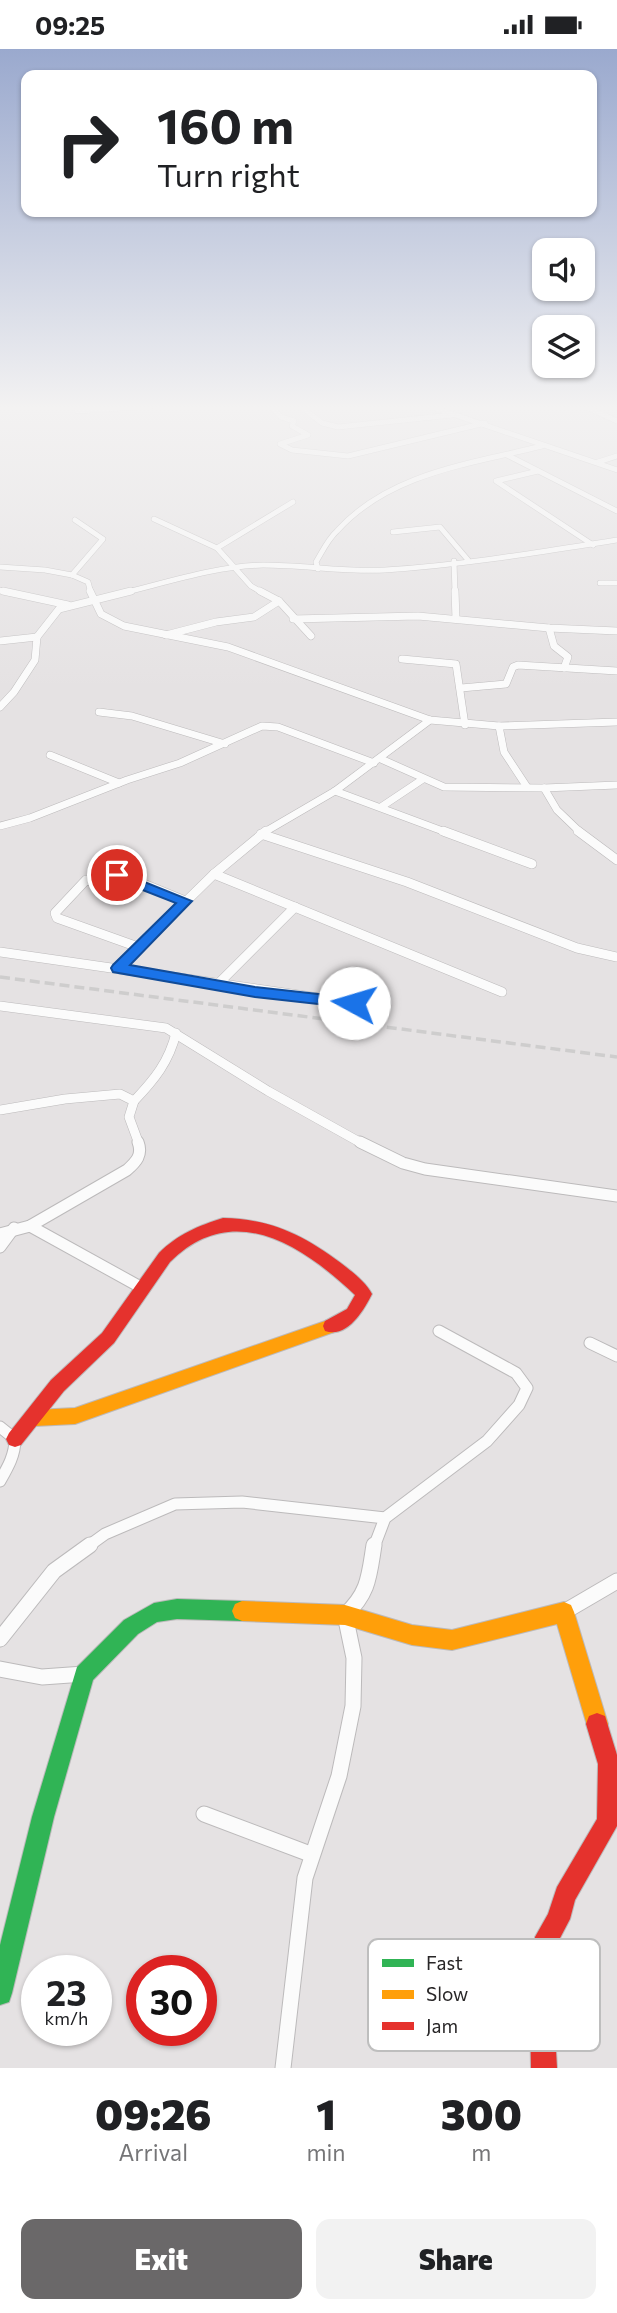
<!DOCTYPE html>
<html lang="en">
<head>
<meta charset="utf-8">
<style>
  body { margin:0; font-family:Commissioner,sans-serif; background:#f2f2f2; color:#202124; height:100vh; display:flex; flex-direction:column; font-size:26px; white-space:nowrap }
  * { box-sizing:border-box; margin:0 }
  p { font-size:23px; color:#757577 }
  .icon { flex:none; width:38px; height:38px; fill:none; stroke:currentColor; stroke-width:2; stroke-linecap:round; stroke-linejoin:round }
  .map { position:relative; height:2019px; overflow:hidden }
  .details { display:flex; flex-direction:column; background:#fff; flex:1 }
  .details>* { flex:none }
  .top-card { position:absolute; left:21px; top:21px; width:576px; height:147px; border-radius:14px; box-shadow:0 2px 5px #0004; background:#fff; color:#202124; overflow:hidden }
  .fabs { position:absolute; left:532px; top:189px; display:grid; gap:14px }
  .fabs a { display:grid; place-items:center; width:63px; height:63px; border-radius:14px; background:#fff; box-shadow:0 2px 5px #0004; font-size:35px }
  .speed { position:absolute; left:21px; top:1906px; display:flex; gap:14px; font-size:35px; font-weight:700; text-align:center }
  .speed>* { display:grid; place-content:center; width:91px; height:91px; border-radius:50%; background:#fff; box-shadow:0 2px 5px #0004; line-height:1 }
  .speed small { font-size:18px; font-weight:400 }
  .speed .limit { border:10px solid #d22; background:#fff; color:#111 }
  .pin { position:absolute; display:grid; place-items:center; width:60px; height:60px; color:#fff; margin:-30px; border:4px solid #fff; border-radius:50%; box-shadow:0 2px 7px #0007 }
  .me { position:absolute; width:77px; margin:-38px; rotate:276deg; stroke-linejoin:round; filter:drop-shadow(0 0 5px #0008) }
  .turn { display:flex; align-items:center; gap:24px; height:147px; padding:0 21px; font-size:32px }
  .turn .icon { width:91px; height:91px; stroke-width:2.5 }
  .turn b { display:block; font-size:49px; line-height:60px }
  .eta { display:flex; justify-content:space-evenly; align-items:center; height:119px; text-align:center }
  .eta b { font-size:42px; font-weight:800; line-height:49px }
  .primary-button { display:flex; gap:14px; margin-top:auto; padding:14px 21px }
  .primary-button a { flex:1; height:80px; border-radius:14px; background:#6a6869; color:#fff; font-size:28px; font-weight:800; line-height:80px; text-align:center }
  .primary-button a+a { background:#f2f2f2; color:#202124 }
  .status { display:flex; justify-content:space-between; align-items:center; height:49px; padding:0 35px; background:#fff; direction:ltr }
  .status svg { height:19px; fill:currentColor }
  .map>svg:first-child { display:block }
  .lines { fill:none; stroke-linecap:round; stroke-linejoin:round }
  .street-far4-casing { stroke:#bcbabb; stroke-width:6 }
  .street-far3-casing { stroke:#bcbabb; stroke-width:8 }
  .street-far2-casing { stroke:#bcbabb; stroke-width:10 }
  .street-far1-casing { stroke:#bcbabb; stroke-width:13 }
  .street-casing { stroke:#bcbabb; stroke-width:17 }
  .fast-casing { stroke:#bcbabb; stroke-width:2 }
  .slow-casing { stroke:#bcbabb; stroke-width:2 }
  .jam-casing { stroke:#bcbabb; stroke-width:2 }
  .street-far4 { stroke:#fbfbfb; stroke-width:5 }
  .street-far3 { stroke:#fbfbfb; stroke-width:7 }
  .street-far2 { stroke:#fbfbfb; stroke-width:9 }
  .street-far1 { stroke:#fbfbfb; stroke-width:11 }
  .street { stroke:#fbfbfb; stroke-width:15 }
  .fast { fill:#30b455; fill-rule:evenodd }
  .slow { fill:#ff9f0a; fill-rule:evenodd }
  .jam { fill:#e5322d; fill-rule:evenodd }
  .rail { stroke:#cecdcd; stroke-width:3.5; stroke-dasharray:10 5; stroke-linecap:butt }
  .route { fill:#1a73e8; stroke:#114b97; stroke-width:2 }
  .key { fill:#fff; stroke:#bebebe; stroke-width:2 }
  .key-label { font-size:19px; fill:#282627 }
</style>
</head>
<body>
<div class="status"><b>09:25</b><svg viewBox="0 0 49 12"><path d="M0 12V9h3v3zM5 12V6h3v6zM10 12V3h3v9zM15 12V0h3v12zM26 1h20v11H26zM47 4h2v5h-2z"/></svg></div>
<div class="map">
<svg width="617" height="2019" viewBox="0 0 617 2019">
  <rect width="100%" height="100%" fill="#e5e2e3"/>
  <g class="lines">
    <defs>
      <g id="street-far4">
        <path d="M271 357 281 368 294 372 292 377 308 386 280 395 292 401 348 407 485 374"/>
        <path d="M300 357 322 374 338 378 452 366"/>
        <path d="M429 357 617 421"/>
        <path d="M588 359 617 372"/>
        <path d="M77 362 151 357"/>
        <path d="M507 406 617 462"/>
        <path d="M598 413 617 407"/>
        <path d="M538 422 496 432 593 496"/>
        <path d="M154 470 217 499 251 537 263 544"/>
        <path d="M393 483 440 478 468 511"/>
        <path d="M217 499 293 453"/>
        <path d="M454 512 455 544"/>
        <path d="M0 518 45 521 72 526 88 533 91 544"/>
        <path d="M318 520 316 513C322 503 328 490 337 482 389 424 470 415 542 397"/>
        <path d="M72 526 103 490 75 471"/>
        <path d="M600 534H617"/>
        <path d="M0 541 9 544"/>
        <path d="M123 544C168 533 217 517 263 516 304 516 344 523 385 521 463 516 540 503 617 491"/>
      </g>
      <g id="street-far3">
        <path d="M3 542 68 556"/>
        <path d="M90 542 101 565 124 577 228 598 430 671 499 677 617 673"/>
        <path d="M260 542 279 552 311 587"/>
        <path d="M455 542 456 570"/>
        <path d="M293 570 418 567 549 579 617 582"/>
        <path d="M549 579 554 597 568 608 564 619"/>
        <path d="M166 586 216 573 254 568 279 552"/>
        <path d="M0 592 37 588"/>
        <path d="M402 610 456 615 465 676"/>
        <path d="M461 639 506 635 513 618 518 616 617 622"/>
        <path d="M0 658 14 643 35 611 37 588 59 560 131 542"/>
        <path d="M99 663 132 667 225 695"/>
        <path d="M499 677 504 703 527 738"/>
        <path d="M50 706 119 734"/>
        <path d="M381 710 444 738 544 739 617 736"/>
        <path d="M544 739 557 761 581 784"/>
        <path d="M335 742 448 784"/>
        <path d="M381 758 423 730"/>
        <path d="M0 777 30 769 127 731 180 714 262 677 278 678 374 714"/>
        <path d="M263 784 335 742 430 671"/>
      </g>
      <g id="street-far2">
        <path d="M443 782 532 815"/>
        <path d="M578 782 617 811"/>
        <path d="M261 785 407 833 577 899 617 908"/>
        <path d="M214 825 502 943"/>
        <path d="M138 898 57 869 55 864 86 831 106 834 119 825 185 852"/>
        <path d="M0 903 354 954"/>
        <path d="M118 919 214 825 266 782"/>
        <path d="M217 936 295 858"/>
        <path d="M0 957 166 979 268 1042 363 1095"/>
        <path d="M134 1052C154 1031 169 1013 176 984"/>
        <path d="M0 1061 65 1050 120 1045 134 1052 129 1068 139 1095"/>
      </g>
      <g id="street-far1">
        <path d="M360 1093 403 1114 425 1120 617 1147"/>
        <path d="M30 1177 144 1240"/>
        <path d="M0 1185 30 1177 127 1121C136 1113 143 1106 138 1093"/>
        <path d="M0 1198 14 1179"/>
        <path d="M590 1294 617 1307"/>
        <path d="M0 1378 15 1390C15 1406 8 1418 0 1432"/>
        <path d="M87 1498 105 1485 175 1455 242 1453 385 1469"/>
        <path d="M374 1498 385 1469 487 1392 519 1356 527 1339 516 1324 439 1282"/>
      </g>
      <g id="street">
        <path d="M564 1563 617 1532"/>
        <path d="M0 1590 54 1522 90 1496"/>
        <path d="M0 1620 42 1628 84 1625"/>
        <path d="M204 1765 310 1805"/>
        <path d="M283 2019 305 1829 339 1727 353 1657 354 1609 345 1566C369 1544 369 1527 374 1496"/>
      </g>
      <path id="fast" d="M177 1550 242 1552 249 1555 252 1562 249 1569 242 1572 177 1570 157 1573 138 1585 93 1631 54 1768 12 1944 9 1953 0 1956V1896L32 1768 77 1618 124 1571 154 1554Z"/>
      <g id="slow">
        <path d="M331 1270 337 1272 339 1277 337 1282 75 1375 35 1377 29 1375 26 1369 29 1363 35 1361 75 1359Z"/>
        <path d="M242 1552 345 1556 412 1576 452 1581 564 1553 571 1556 574 1563 608 1675 605 1683 597 1686 589 1683 557 1575 452 1601 412 1596 345 1576 242 1572 235 1569 232 1562 235 1555Z"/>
      </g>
      <g id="jam">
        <path d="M223 1169C273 1170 307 1188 346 1218 355 1225 367 1235 372 1245 364 1261 347 1290 325 1282L323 1277 325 1272 347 1260 355 1246C302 1196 233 1150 170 1213L114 1294 64 1342 21 1396 15 1398 9 1396 6 1390 9 1384 51 1331 102 1284 159 1204C178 1185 198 1177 223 1169Z"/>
        <path d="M597 1664 605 1667 617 1706V1777L575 1851 570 1870 559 1891 554 1967 557 2019H531L530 1967 535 1888 548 1865 557 1838 597 1770 598 1715 586 1675 589 1667Z"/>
      </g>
    </defs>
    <use href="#street-far4" class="street-far4-casing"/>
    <use href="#street-far3" class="street-far3-casing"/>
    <use href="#street-far2" class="street-far2-casing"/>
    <use href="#street-far1" class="street-far1-casing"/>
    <use href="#street" class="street-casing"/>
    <use href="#fast" class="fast-casing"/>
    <use href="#slow" class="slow-casing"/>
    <use href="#jam" class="jam-casing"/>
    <use href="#street-far4" class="street-far4"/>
    <use href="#street-far3" class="street-far3"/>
    <use href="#street-far2" class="street-far2"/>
    <use href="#street-far1" class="street-far1"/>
    <use href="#street" class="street"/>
    <use href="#fast" class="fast"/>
    <use href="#slow" class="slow"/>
    <use href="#jam" class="jam"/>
    <path class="rail" d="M0 928 617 1008"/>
  </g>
  <linearGradient id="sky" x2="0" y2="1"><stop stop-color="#9aa9ce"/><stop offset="0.56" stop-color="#f3f2f2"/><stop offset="1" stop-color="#f3f2f2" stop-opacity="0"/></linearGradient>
  <rect width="617" height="640" fill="url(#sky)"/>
  <path class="route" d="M117 822 192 852 130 916 255 938 354 949 362 954 354 959 255 948 113 923 111 919 113 916 176 854 112 829V823Z"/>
  <rect x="368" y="1890" width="232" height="112" rx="10" class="key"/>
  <rect x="382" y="1910" width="32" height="8" fill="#30b455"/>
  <rect x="382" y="1941" width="32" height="9" fill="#ff9f0a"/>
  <rect x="382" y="1973" width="32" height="8" fill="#e5322d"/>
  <g class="key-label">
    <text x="426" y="1921">Fast</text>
    <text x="426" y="1952">Slow</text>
    <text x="426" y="1984">Jam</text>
  </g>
</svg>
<div class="fabs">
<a><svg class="icon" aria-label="sound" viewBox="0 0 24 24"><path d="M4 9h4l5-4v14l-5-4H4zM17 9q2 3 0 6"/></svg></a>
<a><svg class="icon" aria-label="layers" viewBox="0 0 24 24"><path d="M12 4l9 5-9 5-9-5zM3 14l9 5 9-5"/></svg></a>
</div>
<div class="speed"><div>23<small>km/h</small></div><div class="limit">30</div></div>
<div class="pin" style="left:117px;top:826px;background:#d93025"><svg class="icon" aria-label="arrive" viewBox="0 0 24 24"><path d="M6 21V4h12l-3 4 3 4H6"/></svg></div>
<svg class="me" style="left:354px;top:954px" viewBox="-20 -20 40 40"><circle r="19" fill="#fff"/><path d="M0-13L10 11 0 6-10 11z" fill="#1a73e8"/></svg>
<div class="top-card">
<div class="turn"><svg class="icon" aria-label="right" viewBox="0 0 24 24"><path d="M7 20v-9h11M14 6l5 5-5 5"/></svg><div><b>160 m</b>Turn right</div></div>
</div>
</div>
<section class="details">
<div class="eta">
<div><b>09:26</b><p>Arrival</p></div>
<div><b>1</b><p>min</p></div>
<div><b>300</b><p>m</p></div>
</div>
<div class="primary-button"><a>Exit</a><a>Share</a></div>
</section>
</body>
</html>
